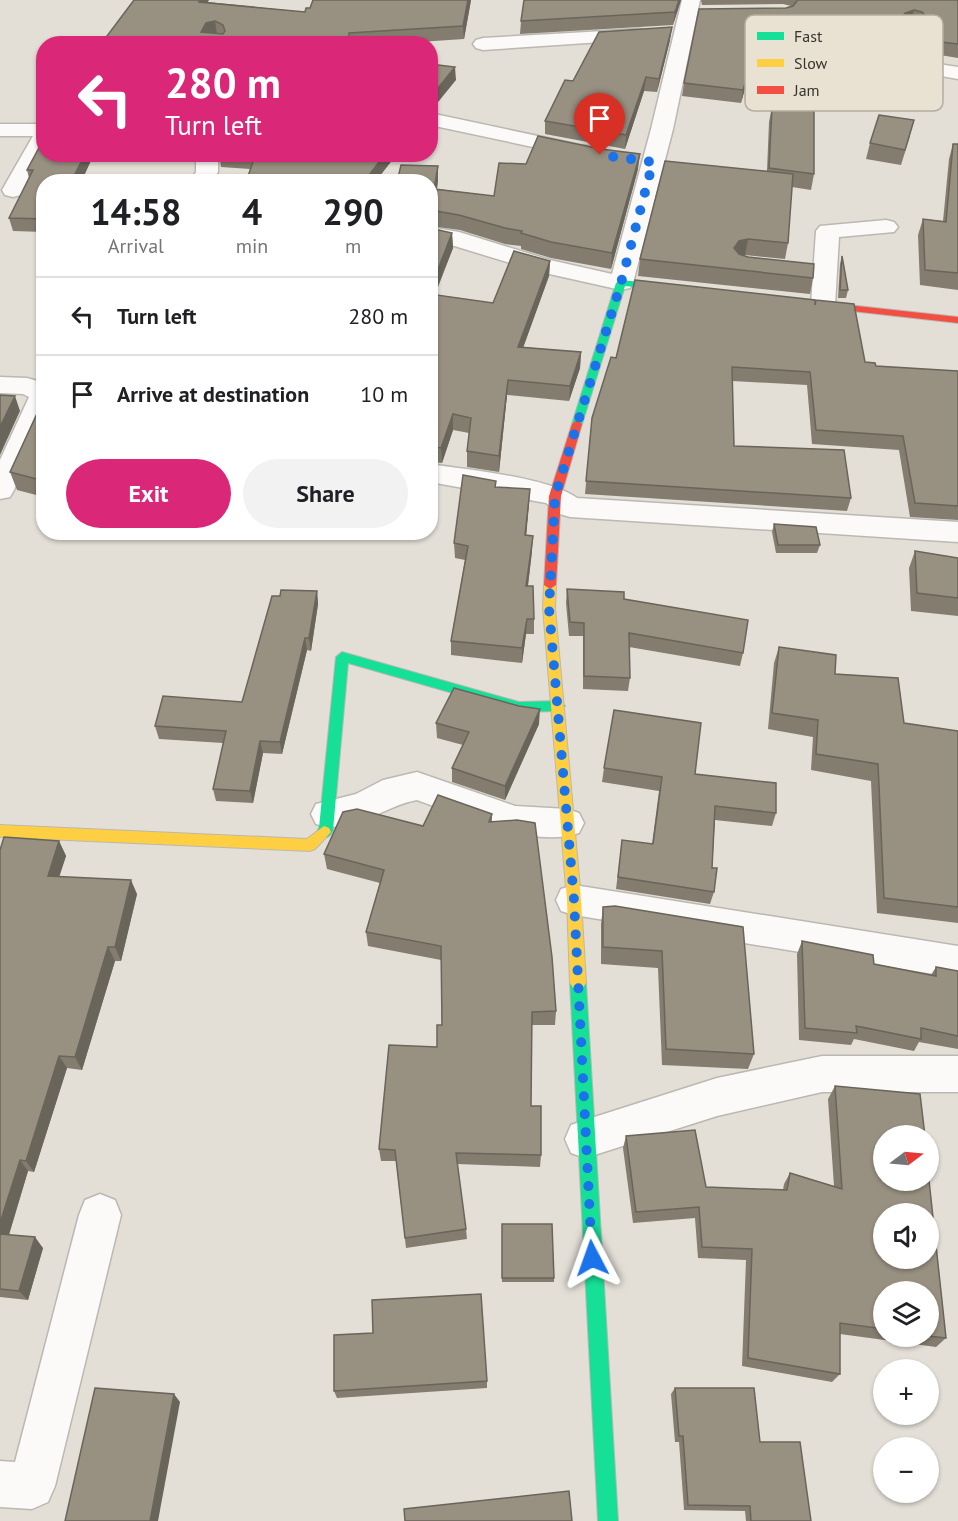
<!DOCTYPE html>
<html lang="en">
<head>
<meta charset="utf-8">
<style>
  body { margin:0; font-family:"PT Sans",sans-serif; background:#f2f2f2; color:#202124; height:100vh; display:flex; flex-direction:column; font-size:22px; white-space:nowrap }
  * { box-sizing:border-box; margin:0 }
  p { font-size:20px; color:#757577 }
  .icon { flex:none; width:33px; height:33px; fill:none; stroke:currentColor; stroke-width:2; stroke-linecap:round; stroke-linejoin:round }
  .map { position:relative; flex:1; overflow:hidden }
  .side { position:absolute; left:36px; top:174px; width:402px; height:366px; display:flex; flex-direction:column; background:#fff; border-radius:24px; box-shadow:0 2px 4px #0004 }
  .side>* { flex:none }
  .banner { position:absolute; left:36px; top:36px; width:402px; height:126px; border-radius:24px; box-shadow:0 2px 4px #0004; background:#db2777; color:#fff; overflow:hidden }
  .needle { width:39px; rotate:74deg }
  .controls { position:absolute; left:873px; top:1125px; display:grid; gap:12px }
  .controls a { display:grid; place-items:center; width:66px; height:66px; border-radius:50%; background:#fff; box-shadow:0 2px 4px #0004; font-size:30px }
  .pin { position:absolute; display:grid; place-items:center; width:51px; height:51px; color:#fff; margin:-62px -26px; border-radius:50% 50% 50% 0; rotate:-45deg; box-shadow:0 0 6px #0007 }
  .pin .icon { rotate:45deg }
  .me { position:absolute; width:66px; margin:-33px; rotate:356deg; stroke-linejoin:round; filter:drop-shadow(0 0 4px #0008) }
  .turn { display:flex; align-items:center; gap:21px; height:126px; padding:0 30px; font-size:27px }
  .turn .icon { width:78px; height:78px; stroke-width:2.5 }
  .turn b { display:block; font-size:42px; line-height:51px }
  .eta { display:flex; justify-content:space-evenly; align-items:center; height:102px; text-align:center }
  .eta b { font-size:36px; font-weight:700; line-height:42px }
  .cta { display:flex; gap:12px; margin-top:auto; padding:12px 30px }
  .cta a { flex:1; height:69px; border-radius:36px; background:#db2777; color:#fff; font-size:24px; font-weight:700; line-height:69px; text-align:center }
  .cta a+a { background:#f2f2f2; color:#202124 }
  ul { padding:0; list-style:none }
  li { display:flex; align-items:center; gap:18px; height:78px; padding:0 30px; border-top:2px solid #e0e0e0 }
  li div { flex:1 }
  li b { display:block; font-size:22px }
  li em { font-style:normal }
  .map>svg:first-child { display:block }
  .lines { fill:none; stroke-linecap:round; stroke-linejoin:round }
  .street-casing { stroke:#bbb8b1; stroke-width:3 }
  .fast-casing { stroke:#bbb8b1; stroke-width:2 }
  .slow-casing { stroke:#bbb8b1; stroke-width:2 }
  .jam-casing { stroke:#bbb8b1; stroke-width:2 }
  .street { fill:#fbfaf9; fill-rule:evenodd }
  .fast { fill:#16e098; fill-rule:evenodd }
  .slow { fill:#ffcf43; fill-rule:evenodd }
  .jam { fill:#f24e42; fill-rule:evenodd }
  .wall { fill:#837c6f; fill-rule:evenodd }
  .shaded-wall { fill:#6a655a }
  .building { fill:#989081; stroke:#6a655a; stroke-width:1.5; fill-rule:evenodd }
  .route { stroke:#1a73e8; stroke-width:10; stroke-dasharray:0 18 }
  .key { fill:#e9e1d1; stroke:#b4ada0; stroke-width:1.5 }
  .key-label { font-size:16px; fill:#37332d }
</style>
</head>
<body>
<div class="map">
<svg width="958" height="1521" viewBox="0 0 958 1521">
  <rect width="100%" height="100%" fill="#e3dfd7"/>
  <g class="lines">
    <defs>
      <g id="street">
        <path d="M682 0H700L673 129 633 283 630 288 621 290 536 271 448 244 430 241V227L459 232 550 260 612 274 651 129Z"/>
        <path d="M911 25 918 27 921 31 919 61 958 67V79L902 69 899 65 901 31 904 27Z"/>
        <path d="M640 29 647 31 650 35 647 39 483 50 476 48 473 44 476 40 483 38Z"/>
        <path d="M430 113 580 145 588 146 591 151 588 156 580 157 430 125Z"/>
        <path d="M0 124H44V154L21 195 13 197 5 195 2 190 33 136H0Z"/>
        <path d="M196 154H218V172L211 182H189L196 172Z"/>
        <path d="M886 220 894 222 898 227 894 232 839 237 835 305 832 310 823 312 814 310 811 305 816 231 820 226Z"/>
        <path d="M0 377 27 378 44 383V424L14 490 10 497 0 499V460L29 397 23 394 0 393Z"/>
        <path d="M430 464C468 470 548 477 577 498L958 522V542L570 517 560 514 546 503 430 482Z"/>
        <path d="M417 772 515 806 567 809 579 813 584 823 579 833C532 849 462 816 417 800 383 806 352 836 316 824L311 814 316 804 356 794 383 780Z"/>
        <path d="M574 885 958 946V978L574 915 561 911 556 900 561 889Z"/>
        <path d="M822 1056H958V1092H822L717 1116 585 1158 571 1153 565 1139 571 1125 585 1120 717 1078Z"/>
        <path d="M100 1194 115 1200 121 1215 55 1486 48 1502 32 1509 0 1507V1461L15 1462 79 1215 85 1200Z"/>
      </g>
      <g id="fast">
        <path d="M621 280 679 286 684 289 679 292 625 286 582 424 577 428 573 426 572 424 616 283Z"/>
        <path d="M342 652 519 702 558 701 565 706 558 711 519 712 348 663 333 830C330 837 326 839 319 836L317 832 319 828 336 657Z"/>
        <path d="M578 976 583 978 586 983 618 1521H598L570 983 573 978Z"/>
      </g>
      <g id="slow">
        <path d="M550 581 556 585 555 608 581 900 586 983 583 988 578 990 573 988 570 983 567 900 543 608 544 585Z"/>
        <path d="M0 825 307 839 324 826 329 828 331 832 315 849 310 851 0 837Z"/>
      </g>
      <g id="jam">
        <path d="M811 301 958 317V323L807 306 806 304Z"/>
        <path d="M577 420 582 424 561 496 556 585 550 589 544 585 549 496 572 424Z"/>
      </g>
    </defs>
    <use href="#street" class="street-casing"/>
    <use href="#fast" class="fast-casing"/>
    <use href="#slow" class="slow-casing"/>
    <use href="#jam" class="jam-casing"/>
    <use href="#street" class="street"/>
    <use href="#fast" class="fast"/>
    <use href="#slow" class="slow"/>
    <use href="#jam" class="jam"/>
  </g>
  <g class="wall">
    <path d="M471 0 464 39 389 44H101L208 2 305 12Z"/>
    <path d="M681 0 673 25 520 34 521 21Z"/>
    <path d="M701 0H958V58L922 52 923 31 919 25 910 23 902 26 901 27V36L898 49 879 47 800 56 797 52 754 56 741 103 682 96 684 83 786 8 791 6 783 4 702 5Z"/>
    <path d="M670 40 657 92 644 91 625 149 545 134V121L573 81Z"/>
    <path d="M772 107 814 174 811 190 792 187 788 243 785 259 745 255H743L813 278 810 294 638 276 640 259 767 171 769 122Z"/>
    <path d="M910 136 901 165 866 159 870 143Z"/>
    <path d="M42 142 44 154H94L81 182H44V232L13 231 9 218 29 178 27 170Z"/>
    <path d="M953 144H958V290L920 285 918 235 923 219 943 221 949 159Z"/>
    <path d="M219 154H397L375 182 250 169 221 167Z"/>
    <path d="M638 169 611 269 551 258 521 249V246L505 244 460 230 430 226V182L438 181 437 189 494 196Z"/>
    <path d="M430 228 452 233 453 248 435 295 493 303 550 261 549 276 523 347 581 352 580 368 569 401 507 395 499 472 467 467V451L469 433 453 430 442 463 430 462Z"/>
    <path d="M842 256 848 290 846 298H838L840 264Z"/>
    <path d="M815 305 865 362 876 366 958 371V520L910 517 899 450 812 444 807 385 732 381 734 446 851 498 847 511 585 494 592 418 616 358Z"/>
    <path d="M44 395V497L17 490 10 472 40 407Z"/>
    <path d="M496 481V487L530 489 526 535 532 551 528 586 534 619V634H526L522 663 451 655V641L465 560 455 558 454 543Z"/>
    <path d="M774 524 820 545 817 553H776L772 532Z"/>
    <path d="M915 551 958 558V616L911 611 909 568Z"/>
    <path d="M567 589 624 599 743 653 740 666 629 647 630 678 628 691 583 689V636H569L566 603Z"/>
    <path d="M317 591 318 604 311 651 307 650 282 754 263 753 253 803 216 801 213 789 223 743 159 739 155 726 242 702 280 596Z"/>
    <path d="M779 647 835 674 904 723 958 731V923L877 913 871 781 811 770 813 737 768 729 774 663Z"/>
    <path d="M436 723 539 724 505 800 452 782V768L463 745 437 738Z"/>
    <path d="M604 768 695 774 776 813 772 826 715 820 712 868 714 892 710 904 616 889 622 840 652 844 659 791 602 782Z"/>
    <path d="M492 814V822L556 1011 555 1025H532L531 1106 541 1155 540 1167 457 1164 466 1229 467 1239 406 1248 396 1161H381L379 1149 437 1047 442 1025 441 960 368 946 366 932 380 883 327 869 324 854 423 826Z"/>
    <path d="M59 841 66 856 59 876 137 894 121 961H115L82 1070 67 1068 34 1172 28 1171 9 1235 43 1248 28 1300 0 1297V850Z"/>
    <path d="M603 907 743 927 754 1054 748 1069 662 1065 658 968 601 964V924Z"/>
    <path d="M802 941 874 964 931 975 936 967 958 971V1049L919 1042 914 1051 854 1039 851 1045 799 1040 797 954Z"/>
    <path d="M835 1086 920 1094 925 1136H884V1180H928V1171L946 1338 936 1347 840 1334V1374L832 1382 742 1366 746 1260 698 1258 695 1218 633 1223 623 1148 626 1136 695 1130 706 1187 783 1190 784 1184 790 1173 834 1186 828 1099ZM884 1214H928V1258H884ZM884 1292H928V1336H884Z"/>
    <path d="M502 1224 554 1278V1282H502Z"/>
    <path d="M487 1381V1388L337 1398 334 1391Z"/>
    <path d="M675 1388 760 1442 811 1521H746L745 1511 684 1510 679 1442H675L671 1394Z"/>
  </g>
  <g class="shaded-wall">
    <path d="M200 0H209L201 14 199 2Z"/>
    <path d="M468 0H471L464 39 463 26Z"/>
    <path d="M679 0H681L673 25 675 12Z"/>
    <path d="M914 10 910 23 902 26 899 31 902 18 905 13Z"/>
    <path d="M215 21 217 34 201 32 206 23Z"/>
    <path d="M672 27 670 40 657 92 659 79Z"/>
    <path d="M882 34 879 47 800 56 803 43Z"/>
    <path d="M799 39 797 52 754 56 741 103 743 90 757 44Z"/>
    <path d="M455 67 456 80 430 112V98Z"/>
    <path d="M646 77 644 91 625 149 626 135Z"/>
    <path d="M85 154H94L81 182H71Z"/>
    <path d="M385 154H397L375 182H364Z"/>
    <path d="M640 154 638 169 611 269 612 253Z"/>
    <path d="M438 166V181L434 204V189Z"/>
    <path d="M452 233 453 248 430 306V290Z"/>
    <path d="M748 239 745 255 736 258 734 248 739 241Z"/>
    <path d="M550 261 549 276 518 362V347Z"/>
    <path d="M581 352 580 368 569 401 570 386Z"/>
    <path d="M508 380 507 395 499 472V456Z"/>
    <path d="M15 396 20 411 0 455V427Z"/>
    <path d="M453 414V430L442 463 441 448Z"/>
    <path d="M434 470V485L430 497V480Z"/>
    <path d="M530 489 529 504 525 550V535Z"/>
    <path d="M533 536 532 551 526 601V586Z"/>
    <path d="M317 591 318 604 311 651 309 638Z"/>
    <path d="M527 619 526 634 522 663V648Z"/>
    <path d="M305 638 307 650 282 754 280 742Z"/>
    <path d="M540 709 539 724 505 800V786Z"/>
    <path d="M260 741 263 753 253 803 250 791Z"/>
    <path d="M59 841 66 856 55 890 48 876Z"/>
    <path d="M131 880 137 894 121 961 115 947Z"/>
    <path d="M108 947 115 961 82 1070 75 1057Z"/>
    <path d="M59 1056 67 1068 34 1172 26 1161Z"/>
    <path d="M20 1160 28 1171 6 1244 0 1237V1223Z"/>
    <path d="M35 1237 43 1248 28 1300 19 1291Z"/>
    <path d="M174 1394 180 1402 158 1521H150Z"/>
  </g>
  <g class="building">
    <path d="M134 0H200L199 2 305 12 306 8H310L313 0H468L463 26 349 33V44H101ZM215 21 223 25 225 31 223 34 201 32 206 23Z"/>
    <path d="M524 0H679L675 12 521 21Z"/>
    <path d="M797 0H958V44L925 40 927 18 922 12 914 10 905 13 902 18 901 36 882 34 803 43 799 39 757 44 743 90 684 83 699 9 786 8 793 6 797 1Z"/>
    <path d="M672 27 659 79 646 77 626 135 545 121 565 80 573 81 599 32Z"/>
    <path d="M430 64 455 67 430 98Z"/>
    <path d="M772 107 814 111V174L769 168Z"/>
    <path d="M879 115 914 120 905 150 870 143Z"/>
    <path d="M44 128V154H85L71 182H44V219L9 218 33 170H27L42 142Z"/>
    <path d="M538 136 601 149 640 154 612 253 551 242 521 233 522 231 505 228 459 215 430 210V182H397L401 165 438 166 434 189 494 196 499 163 526 164Z"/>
    <path d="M953 144H958V273L925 270 923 219 946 222Z"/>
    <path d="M227 154H385L364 182H246L255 156Z"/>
    <path d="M665 161 793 174 788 243 748 239 739 241 734 248 739 254 748 257 814 264 813 278 640 259Z"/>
    <path d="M430 228 452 233 430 290Z"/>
    <path d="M514 251 550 261 518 347 581 352 570 386 508 380 499 456 467 451 471 418 453 414 441 448 430 446V294L493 303Z"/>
    <path d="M842 256 848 290H840Z"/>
    <path d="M635 280 815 300V305L816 300 854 304 865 362 875 363 876 366 958 371V506L915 503 903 436 816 430 810 372 732 367 734 446 844 450 851 498 586 481 592 418 611 357 616 358Z"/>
    <path d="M0 395 15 396 0 427Z"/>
    <path d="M41 395H44V481L10 472 40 407Z"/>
    <path d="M430 468 434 470 430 480Z"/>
    <path d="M463 475 496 481 495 487 530 489 525 535 533 536 526 586H533L534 619H527L522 648 451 641 468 546 454 543Z"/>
    <path d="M774 524 816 527 820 545H778Z"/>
    <path d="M915 551 958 558V598L917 593Z"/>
    <path d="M567 589 624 592V599L748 620 743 653 629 633 630 678 584 676V623L570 622Z"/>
    <path d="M281 590 317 591 309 638H305L280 742 260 741 250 791 213 789 226 731 155 726 163 696 242 702 272 596H280Z"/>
    <path d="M779 647 836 655 835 674 898 678 904 723 958 731V907L884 898 878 764 816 754 818 720 772 713Z"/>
    <path d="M454 688 519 706 540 709 505 786 452 768 469 732 436 723Z"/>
    <path d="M614 710 701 723 695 774 776 783V813L715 806 712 868H717L714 892 618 877 622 840 653 844 662 777 604 768Z"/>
    <path d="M438 795 492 814 489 822 517 820 535 823 552 957 556 1011 532 1012 531 1106H541V1155L456 1153 466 1229 405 1238 395 1150 379 1149 389 1045 437 1047V1025H442L441 946 366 932 384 870 324 854 343 812 357 809 423 826Z"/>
    <path d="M4 837 59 841 48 876 131 880 115 947H108L75 1057 59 1056 26 1161 20 1160 0 1223V850Z"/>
    <path d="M615 906 743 927 754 1054 666 1049 662 951 603 947V907Z"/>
    <path d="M802 941 873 955 874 964 936 976V967L958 971V1036L921 1028V1039L856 1026 857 1033 805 1028Z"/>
    <path d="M835 1086 920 1094 925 1136H884V1180H928V1171L946 1338 928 1336V1292H884V1329L840 1323V1374L748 1358 752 1249 702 1247 699 1207 636 1212 626 1136 695 1130 706 1187 787 1190 790 1173 842 1189ZM884 1214H928V1258H884Z"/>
    <path d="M502 1224H552L554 1278H502Z"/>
    <path d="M0 1234 35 1237 19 1291 0 1289Z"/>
    <path d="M481 1294 487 1381 334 1391V1335L373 1333 372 1300Z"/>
    <path d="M95 1388 174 1394 150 1521H65Z"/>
    <path d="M675 1388H754L760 1442H800L811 1521H751L750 1506 688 1505 683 1436H679Z"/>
    <path d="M569 1491 572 1521H405L404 1509Z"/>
  </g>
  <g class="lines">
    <path class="route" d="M592 1258 574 900 549 608 555 496 621 283 653 162 600 155"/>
  </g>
  <rect x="745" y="15" width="198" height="96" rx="9" class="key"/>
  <rect x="757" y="32" width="27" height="8" fill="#16e098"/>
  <rect x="757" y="59" width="27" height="8" fill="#ffcf43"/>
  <rect x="757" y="86" width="27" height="8" fill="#f24e42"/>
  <g class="key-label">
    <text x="794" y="42">Fast</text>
    <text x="794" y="69">Slow</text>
    <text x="794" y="96">Jam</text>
  </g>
</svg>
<div class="controls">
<a><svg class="needle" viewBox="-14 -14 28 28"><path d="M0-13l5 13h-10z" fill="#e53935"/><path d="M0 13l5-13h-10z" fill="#757577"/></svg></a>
<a><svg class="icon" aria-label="sound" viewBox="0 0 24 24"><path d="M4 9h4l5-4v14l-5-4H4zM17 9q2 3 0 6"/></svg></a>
<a><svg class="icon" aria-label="layers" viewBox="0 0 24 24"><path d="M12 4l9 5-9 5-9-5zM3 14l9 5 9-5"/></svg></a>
<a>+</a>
<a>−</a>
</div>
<div class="pin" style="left:600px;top:155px;background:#d93025"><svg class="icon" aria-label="arrive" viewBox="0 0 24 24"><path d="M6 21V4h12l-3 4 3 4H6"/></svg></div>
<svg class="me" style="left:592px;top:1258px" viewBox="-20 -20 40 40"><path d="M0-17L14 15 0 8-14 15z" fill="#1a73e8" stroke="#fff" stroke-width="4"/></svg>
<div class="banner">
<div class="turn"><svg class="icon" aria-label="left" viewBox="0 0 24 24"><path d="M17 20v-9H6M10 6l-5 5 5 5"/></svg><div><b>280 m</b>Turn left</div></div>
</div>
<section class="side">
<div class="eta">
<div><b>14:58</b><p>Arrival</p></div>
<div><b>4</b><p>min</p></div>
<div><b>290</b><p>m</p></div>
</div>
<ul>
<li><svg class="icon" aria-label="left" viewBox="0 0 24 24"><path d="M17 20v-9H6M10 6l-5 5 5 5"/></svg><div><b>Turn left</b></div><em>280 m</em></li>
<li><svg class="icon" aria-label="arrive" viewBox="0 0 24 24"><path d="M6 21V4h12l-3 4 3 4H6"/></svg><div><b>Arrive at destination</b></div><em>10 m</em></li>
</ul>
<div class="cta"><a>Exit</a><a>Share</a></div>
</section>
</div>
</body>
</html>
